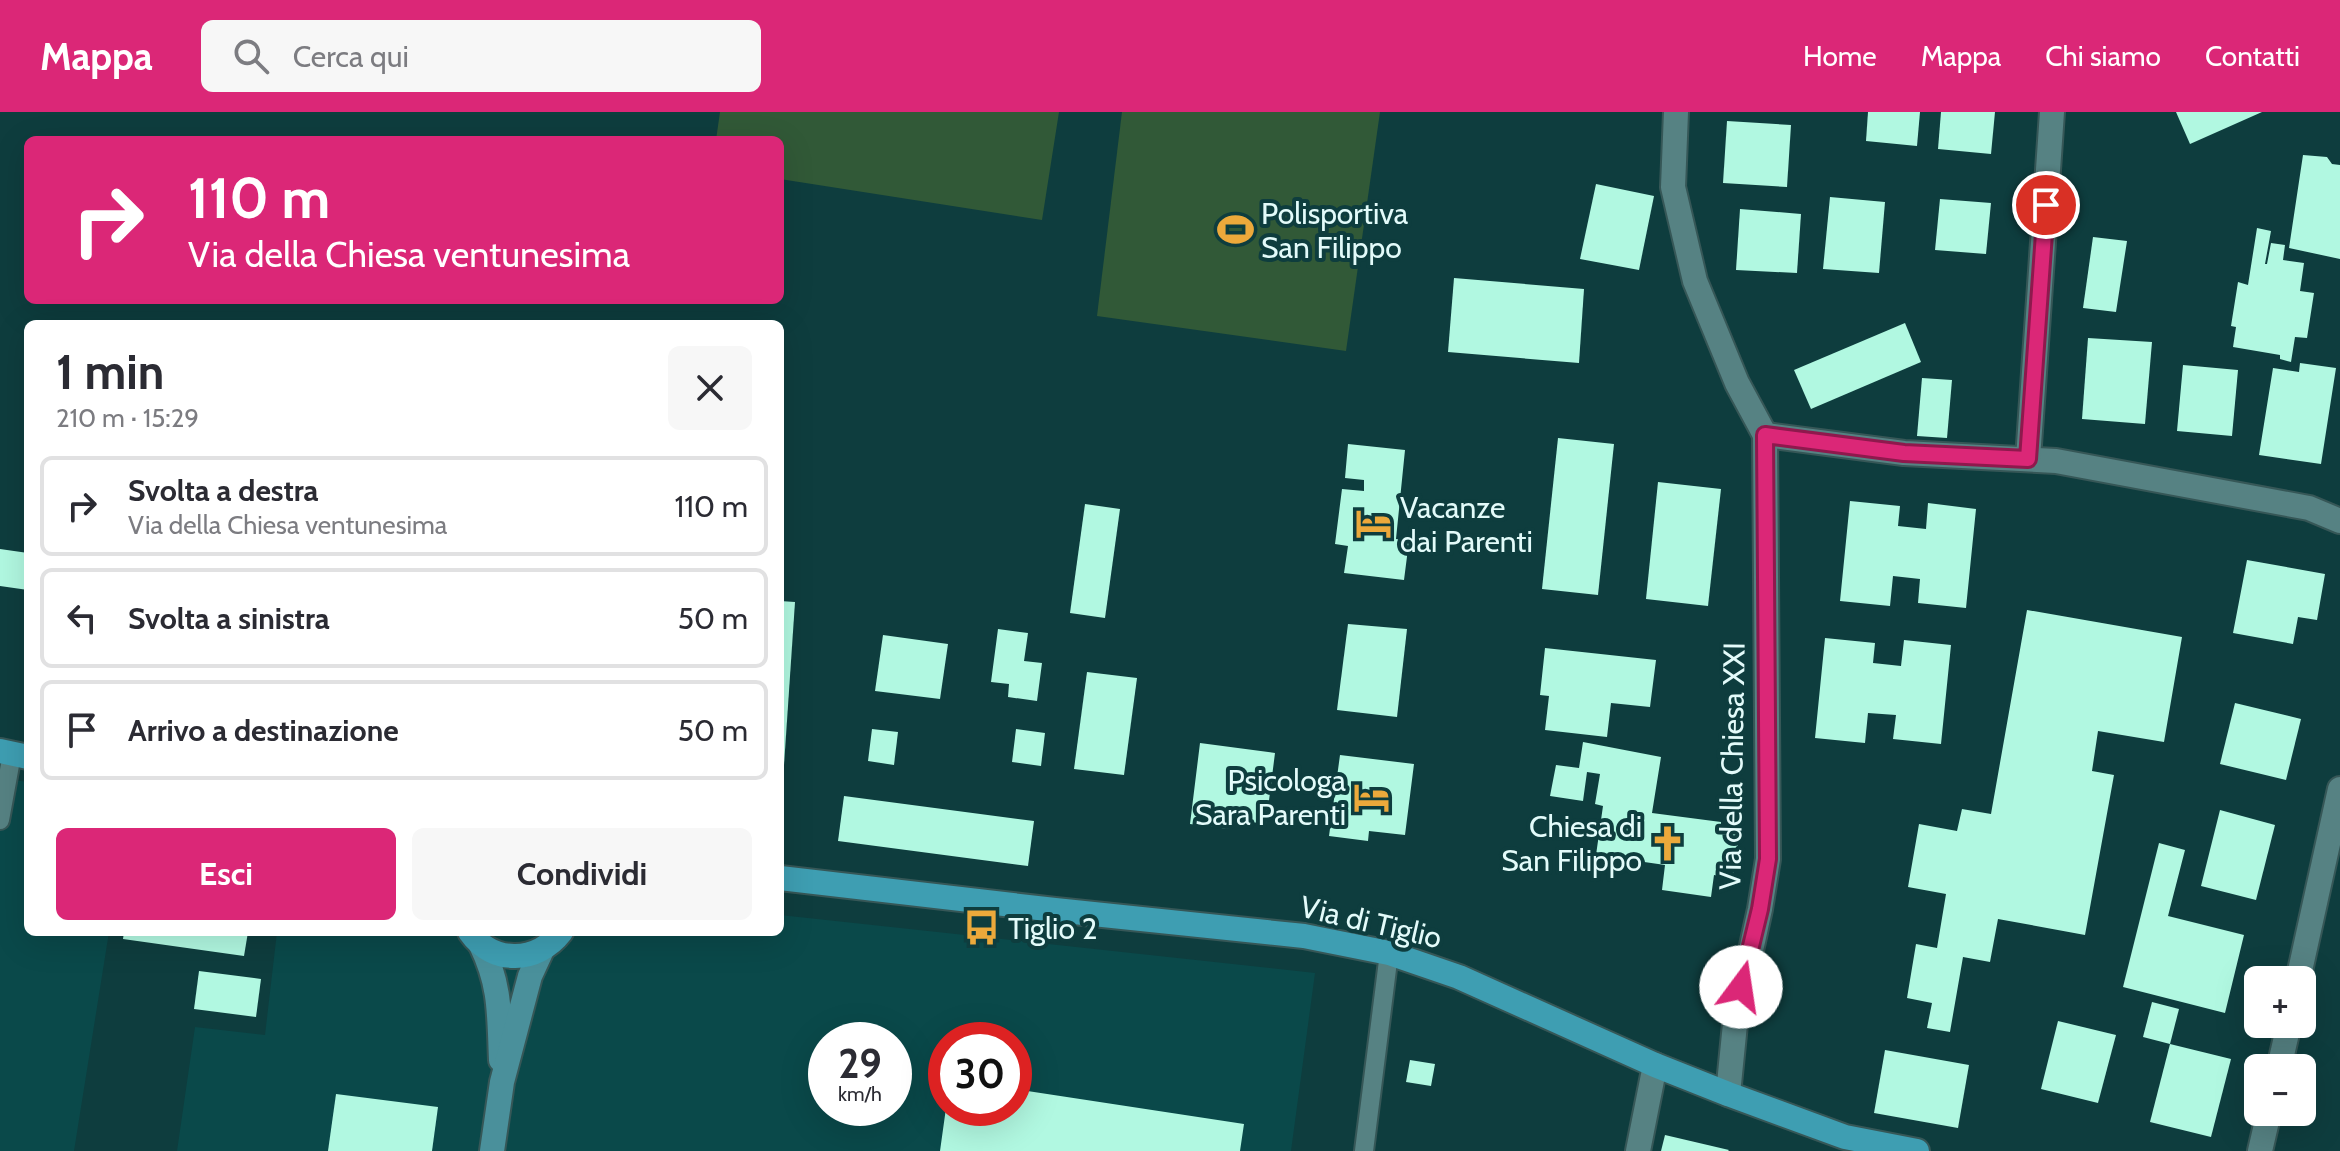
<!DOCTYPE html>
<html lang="it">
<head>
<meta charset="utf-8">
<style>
  body { margin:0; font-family:Cabin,sans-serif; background:#f7f7f7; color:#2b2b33; height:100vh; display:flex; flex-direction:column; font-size:30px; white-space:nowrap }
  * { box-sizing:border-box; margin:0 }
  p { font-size:26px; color:#7c7c81 }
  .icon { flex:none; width:44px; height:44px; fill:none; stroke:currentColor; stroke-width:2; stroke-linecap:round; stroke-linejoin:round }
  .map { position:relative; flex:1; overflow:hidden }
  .details { position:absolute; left:24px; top:208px; width:760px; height:616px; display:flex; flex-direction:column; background:#fff; border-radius:12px; box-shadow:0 8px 32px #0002 }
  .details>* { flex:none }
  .guide { position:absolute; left:24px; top:24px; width:760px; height:168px; border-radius:12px; box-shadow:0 8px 32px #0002; background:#db2777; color:#fff; overflow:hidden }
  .controls { position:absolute; left:2244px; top:854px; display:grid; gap:16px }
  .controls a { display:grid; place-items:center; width:72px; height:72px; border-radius:12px; background:#fff; box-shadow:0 8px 32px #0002; font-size:40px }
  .speed { position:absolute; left:808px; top:910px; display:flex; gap:16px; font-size:40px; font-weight:700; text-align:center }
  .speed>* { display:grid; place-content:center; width:104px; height:104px; border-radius:50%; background:#fff; box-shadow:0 8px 32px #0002; line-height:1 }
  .speed small { font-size:20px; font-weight:400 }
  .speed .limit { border:12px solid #d22; background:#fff; color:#111 }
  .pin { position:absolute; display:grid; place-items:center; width:68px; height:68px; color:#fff; margin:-34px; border:4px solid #fff; border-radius:50%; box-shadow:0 2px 8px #0007 }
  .me { position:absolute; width:88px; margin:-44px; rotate:14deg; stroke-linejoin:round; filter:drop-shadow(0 0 6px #0008) }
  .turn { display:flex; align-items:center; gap:28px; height:168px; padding:0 32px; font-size:36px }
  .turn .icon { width:104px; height:104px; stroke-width:2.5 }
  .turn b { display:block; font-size:56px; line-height:68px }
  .round { display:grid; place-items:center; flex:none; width:84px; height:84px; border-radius:12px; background:#f7f7f7 }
  .summary { display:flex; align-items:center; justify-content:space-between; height:136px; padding:0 32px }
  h1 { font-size:48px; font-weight:700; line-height:60px }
  .primary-button { display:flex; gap:16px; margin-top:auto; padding:16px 32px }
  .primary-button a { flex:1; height:92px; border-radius:12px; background:#db2777; color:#fff; font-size:32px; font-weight:700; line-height:92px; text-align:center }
  .primary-button a+a { background:#f7f7f7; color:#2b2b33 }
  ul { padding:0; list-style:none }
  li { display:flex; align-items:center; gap:24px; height:100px; margin:0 16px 12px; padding:0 16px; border:4px solid #e1e1e2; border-radius:12px }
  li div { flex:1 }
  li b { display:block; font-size:30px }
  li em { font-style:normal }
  header { display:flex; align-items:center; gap:48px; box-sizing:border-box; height:112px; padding:0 40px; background:#db2777; color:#fff }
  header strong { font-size:38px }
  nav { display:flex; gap:44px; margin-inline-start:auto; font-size:28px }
  .search { width:560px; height:72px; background:#f7f7f7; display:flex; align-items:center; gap:20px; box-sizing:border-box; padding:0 28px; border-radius:12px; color:#7c7c81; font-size:30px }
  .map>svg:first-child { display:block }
  .built { fill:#0a494a; fill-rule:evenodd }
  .green { fill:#315937 }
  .building { fill:#b1f8e1 }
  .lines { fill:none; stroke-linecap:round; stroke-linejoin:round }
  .lane-casing { stroke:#365757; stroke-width:22 }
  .street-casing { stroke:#365757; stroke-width:28 }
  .secondary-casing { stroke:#365757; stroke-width:28 }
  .primary-casing { stroke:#365757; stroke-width:28 }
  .lane { stroke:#568283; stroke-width:18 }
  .street { stroke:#568283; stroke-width:24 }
  .secondary { stroke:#4a909b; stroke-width:24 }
  .primary { stroke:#3e9eb2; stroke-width:24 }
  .route-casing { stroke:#8e194d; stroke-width:20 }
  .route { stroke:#db2777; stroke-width:14 }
  .labels { text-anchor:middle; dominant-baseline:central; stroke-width:8; stroke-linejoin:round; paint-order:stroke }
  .poi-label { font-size:30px; fill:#e3fbfa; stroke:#0e3d3e; text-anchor:start }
  .street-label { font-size:30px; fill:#e3fbfa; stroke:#0e3d3e }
</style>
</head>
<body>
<header>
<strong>Mappa</strong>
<div class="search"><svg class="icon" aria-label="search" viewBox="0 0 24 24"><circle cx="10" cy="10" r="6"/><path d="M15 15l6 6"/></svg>Cerca qui</div>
<nav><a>Home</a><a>Mappa</a><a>Chi siamo</a><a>Contatti</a></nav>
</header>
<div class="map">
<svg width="2340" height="1039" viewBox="0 0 2340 1039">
  <rect width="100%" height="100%" fill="#0e3d3e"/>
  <g class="built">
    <path d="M0 666 28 670V820H109L74 1039H0Z"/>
    <path d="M780 803 1315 861 1291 1039H177L195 915 265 923 277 820H780ZM826 928H894V996H826ZM946 928H1014V996H946Z"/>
  </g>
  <g class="green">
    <path d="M720 0H1059L1042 108 780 67V28H716Z"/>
    <path d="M1122 0H1380L1346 239 1097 204Z"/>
  </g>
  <g class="building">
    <path d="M1868 0H1920L1917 34 1866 29Z"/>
    <path d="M1941 0H1995L1991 42 1938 37Z"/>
    <path d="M2176 0H2262L2190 32Z"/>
    <path d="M1727 9 1791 13 1787 75 1723 71Z"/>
    <path d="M2303 43 2327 45 2332 52 2340 53V147L2289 136Z"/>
    <path d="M1596 72 1654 84 1639 158 1580 147Z"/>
    <path d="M1830 85 1885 90 1879 161 1823 157Z"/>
    <path d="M1940 87 1991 91 1986 142 1935 138Z"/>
    <path d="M1740 97 1801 102 1797 161 1736 158Z"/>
    <path d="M2257 116 2271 119 2265 152H2267L2271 131 2285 133 2283 148 2304 151 2300 179 2314 181 2307 226 2295 225 2291 250 2280 247V243L2233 235 2236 215 2231 214 2238 170 2248 173Z"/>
    <path d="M2093 125 2127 129 2116 200 2083 196Z"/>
    <path d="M1454 166 1584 177 1579 251 1448 240Z"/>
    <path d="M1905 211 1921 250 1811 297 1794 258Z"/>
    <path d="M2088 226 2152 230 2145 312 2082 307Z"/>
    <path d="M2300 251 2336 256 2321 352 2259 343 2273 256 2299 260Z"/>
    <path d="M2183 253 2238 258 2232 324 2177 319Z"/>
    <path d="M1922 266 1952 268 1947 326 1917 324Z"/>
    <path d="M1558 326 1614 332 1598 483 1542 477Z"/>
    <path d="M1348 332 1405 338 1396 427 1409 429 1404 468 1344 461 1348 434 1335 432 1342 377 1364 379V368L1345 366Z"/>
    <path d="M1658 370 1721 377 1708 494 1646 487Z"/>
    <path d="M1850 389 1900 394 1898 414 1926 417 1928 391 1976 397 1966 496 1918 491 1920 467 1893 464 1890 494 1840 489Z"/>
    <path d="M1085 392 1120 397 1105 506 1070 501Z"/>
    <path d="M0 437 28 441V478L0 474Z"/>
    <path d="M2247 448 2325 462 2317 508 2298 505 2293 532 2233 521Z"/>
    <path d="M780 489 795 490 782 683H780Z"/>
    <path d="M2027 498 2182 525 2164 630 2098 619 2092 659 2114 663 2085 823 1998 807 1990 850 1963 845 1950 920 1927 916 1932 891 1907 886 1916 832 1937 836 1946 782 1908 775 1919 712 1957 719 1962 697 1991 702Z"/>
    <path d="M1348 512 1407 517 1397 605 1337 598Z"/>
    <path d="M998 517 1028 521 1024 549 1042 551 1037 589 1008 585 1009 572 991 570Z"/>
    <path d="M883 523 948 532 940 587 875 579Z"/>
    <path d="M1825 526 1875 531 1873 551 1901 554 1904 528 1951 533 1941 632 1893 627 1896 603 1868 601 1865 631 1815 626Z"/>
    <path d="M1545 536 1656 548 1650 595 1611 591 1607 625 1545 618 1549 584 1540 583Z"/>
    <path d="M1087 560 1137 566 1124 663 1074 657Z"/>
    <path d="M2235 591 2301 607 2286 668 2220 652Z"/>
    <path d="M872 617 898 620 894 653 868 649Z"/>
    <path d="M1016 617 1045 621 1041 654 1012 650Z"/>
    <path d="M1583 630 1661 645 1652 701 1721 710V716L1740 719 1733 766 1714 763 1711 785 1662 778 1665 753 1596 743 1603 694 1595 692 1600 662 1587 660 1583 689 1550 684 1556 653 1579 656Z"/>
    <path d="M1200 631 1275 641 1266 712 1230 707 1229 717 1190 712Z"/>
    <path d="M1340 643 1414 652 1405 723 1369 719 1368 729 1329 724Z"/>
    <path d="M844 684 1034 709 1028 754 838 729Z"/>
    <path d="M2220 698 2275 713 2256 788 2201 774Z"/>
    <path d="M2159 731 2185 738 2168 804 2244 823 2225 901 2123 875Z"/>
    <path d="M124 820H248L244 844 123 827Z"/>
    <path d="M199 859 261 867 256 905 194 897Z"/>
    <path d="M2152 890 2179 897 2170 932 2143 925Z"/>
    <path d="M2058 909 2116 923 2098 991 2041 977Z"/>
    <path d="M2170 932 2231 947 2211 1025 2150 1010Z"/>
    <path d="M1885 938 1969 953 1958 1016 1874 1001Z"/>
    <path d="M1410 948 1435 952 1431 974 1406 970Z"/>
    <path d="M1014 977 1244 1012 1240 1039H940L946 996H1014Z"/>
    <path d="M336 982 438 995 432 1039H328Z"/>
    <path d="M1665 1023 1729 1038 1728 1039H1661Z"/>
  </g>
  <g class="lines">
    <defs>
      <g id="lane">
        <path d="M0 708 12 642"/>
        <path d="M1364 1039 1389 841"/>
      </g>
      <g id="street">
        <path d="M1676 0 1673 75 1695 169 1737 271 1765 323 1768 747 1760 797 1735 912 1728 982"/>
        <path d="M1765 323 1904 341 2056 349 2309 396 2340 409"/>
        <path d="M2028 347 2052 0"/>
        <path d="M2298 868 2340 677"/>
        <path d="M2279 956 2289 912"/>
        <path d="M1638 1039 1655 953"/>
        <path d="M2260 1039 2269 1000"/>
      </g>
      <g id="secondary">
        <path d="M481 833C501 874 499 903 501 948"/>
        <path d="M492 1039 502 970 530 864 542 838"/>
      </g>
      <g id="primary">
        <path d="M0 639 28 645"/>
        <path d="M780 766 1055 798 1304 824 1389 841 1459 865 1655 953 1728 982 1845 1025 1917 1039"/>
        <path d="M470 820C493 853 537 851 561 820"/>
      </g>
    </defs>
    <use href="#lane" class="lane-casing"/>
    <use href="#street" class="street-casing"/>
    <use href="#secondary" class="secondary-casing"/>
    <use href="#primary" class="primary-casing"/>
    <use href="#lane" class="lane"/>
    <use href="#street" class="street"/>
    <use href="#secondary" class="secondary"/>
    <use href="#primary" class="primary"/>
  </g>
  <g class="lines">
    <defs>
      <path id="route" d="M1741 875 1760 797 1768 747 1765 323 1904 341 2028 347 2046 93"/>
    </defs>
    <use href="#route" class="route-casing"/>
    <use href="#route" class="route"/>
  </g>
  <defs>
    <symbol id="stadium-bare" viewBox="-9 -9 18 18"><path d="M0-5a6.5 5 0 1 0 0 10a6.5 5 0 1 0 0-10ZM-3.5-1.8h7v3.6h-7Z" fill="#eca93b" stroke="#0e3d3e" stroke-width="2.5" paint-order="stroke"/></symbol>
    <symbol id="hotel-bare" viewBox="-9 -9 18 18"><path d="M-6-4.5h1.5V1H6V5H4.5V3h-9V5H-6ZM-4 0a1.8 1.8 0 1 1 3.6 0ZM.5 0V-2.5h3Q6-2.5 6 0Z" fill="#eca93b" stroke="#0e3d3e" stroke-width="2.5" paint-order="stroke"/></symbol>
    <symbol id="church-bare" viewBox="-9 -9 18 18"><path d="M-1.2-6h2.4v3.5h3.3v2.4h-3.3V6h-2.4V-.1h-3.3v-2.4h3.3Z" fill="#eca93b" stroke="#0e3d3e" stroke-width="2.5" paint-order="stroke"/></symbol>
    <symbol id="bus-bare" viewBox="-9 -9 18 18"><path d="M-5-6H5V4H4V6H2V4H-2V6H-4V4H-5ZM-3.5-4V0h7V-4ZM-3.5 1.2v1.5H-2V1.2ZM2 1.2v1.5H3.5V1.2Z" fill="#eca93b" stroke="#0e3d3e" stroke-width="2.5" paint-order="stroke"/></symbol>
  </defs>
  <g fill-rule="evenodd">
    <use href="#stadium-bare" x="1210" y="92" width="51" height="51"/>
    <use href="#hotel-bare" x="1348" y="386" width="51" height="51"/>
    <use href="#hotel-bare" x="1346" y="660" width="51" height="51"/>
    <use href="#church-bare" x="1642" y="706" width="51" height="51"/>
    <use href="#bus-bare" x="956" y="790" width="51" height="51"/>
  </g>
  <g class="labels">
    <g class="poi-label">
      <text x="1261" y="101">Polisportiva<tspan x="1261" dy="34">San Filippo</tspan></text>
      <text x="1400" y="395">Vacanze<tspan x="1400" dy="34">dai Parenti</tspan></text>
      <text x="1346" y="668" text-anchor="end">Psicologa<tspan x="1346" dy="34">Sara Parenti</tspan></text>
      <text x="1642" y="714" text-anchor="end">Chiesa di<tspan x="1642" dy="34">San Filippo</tspan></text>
      <text x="1008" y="816">Tiglio 2</text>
    </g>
    <g class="street-label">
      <text transform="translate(1732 654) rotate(-89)">Via della Chiesa XXI</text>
      <text transform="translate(1371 810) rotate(13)">Via di Tiglio</text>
    </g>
  </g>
</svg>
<div class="controls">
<a>+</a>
<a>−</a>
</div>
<div class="speed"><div>29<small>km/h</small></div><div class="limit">30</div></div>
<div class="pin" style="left:2046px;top:93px;background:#d93025"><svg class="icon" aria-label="arrive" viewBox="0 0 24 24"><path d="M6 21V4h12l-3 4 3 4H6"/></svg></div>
<svg class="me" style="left:1741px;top:875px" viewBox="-20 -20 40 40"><circle r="19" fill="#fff"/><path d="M0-13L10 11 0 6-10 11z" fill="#db2777"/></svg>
<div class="guide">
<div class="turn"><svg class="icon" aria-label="right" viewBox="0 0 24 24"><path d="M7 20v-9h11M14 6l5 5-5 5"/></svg><div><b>110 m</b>Via della Chiesa ventunesima</div></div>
</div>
<section class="details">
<div class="summary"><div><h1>1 min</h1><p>210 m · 15:29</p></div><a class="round"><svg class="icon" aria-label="close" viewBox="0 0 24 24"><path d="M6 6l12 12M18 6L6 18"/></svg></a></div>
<ul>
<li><svg class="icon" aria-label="right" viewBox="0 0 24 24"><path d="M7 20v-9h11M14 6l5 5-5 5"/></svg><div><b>Svolta a destra</b><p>Via della Chiesa ventunesima</p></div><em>110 m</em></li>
<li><svg class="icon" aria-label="left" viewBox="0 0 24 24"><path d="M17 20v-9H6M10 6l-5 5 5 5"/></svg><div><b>Svolta a sinistra</b></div><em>50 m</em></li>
<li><svg class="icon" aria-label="arrive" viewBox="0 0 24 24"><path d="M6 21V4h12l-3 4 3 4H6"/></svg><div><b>Arrivo a destinazione</b></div><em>50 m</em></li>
</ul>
<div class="primary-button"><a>Esci</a><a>Condividi</a></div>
</section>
</div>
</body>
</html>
